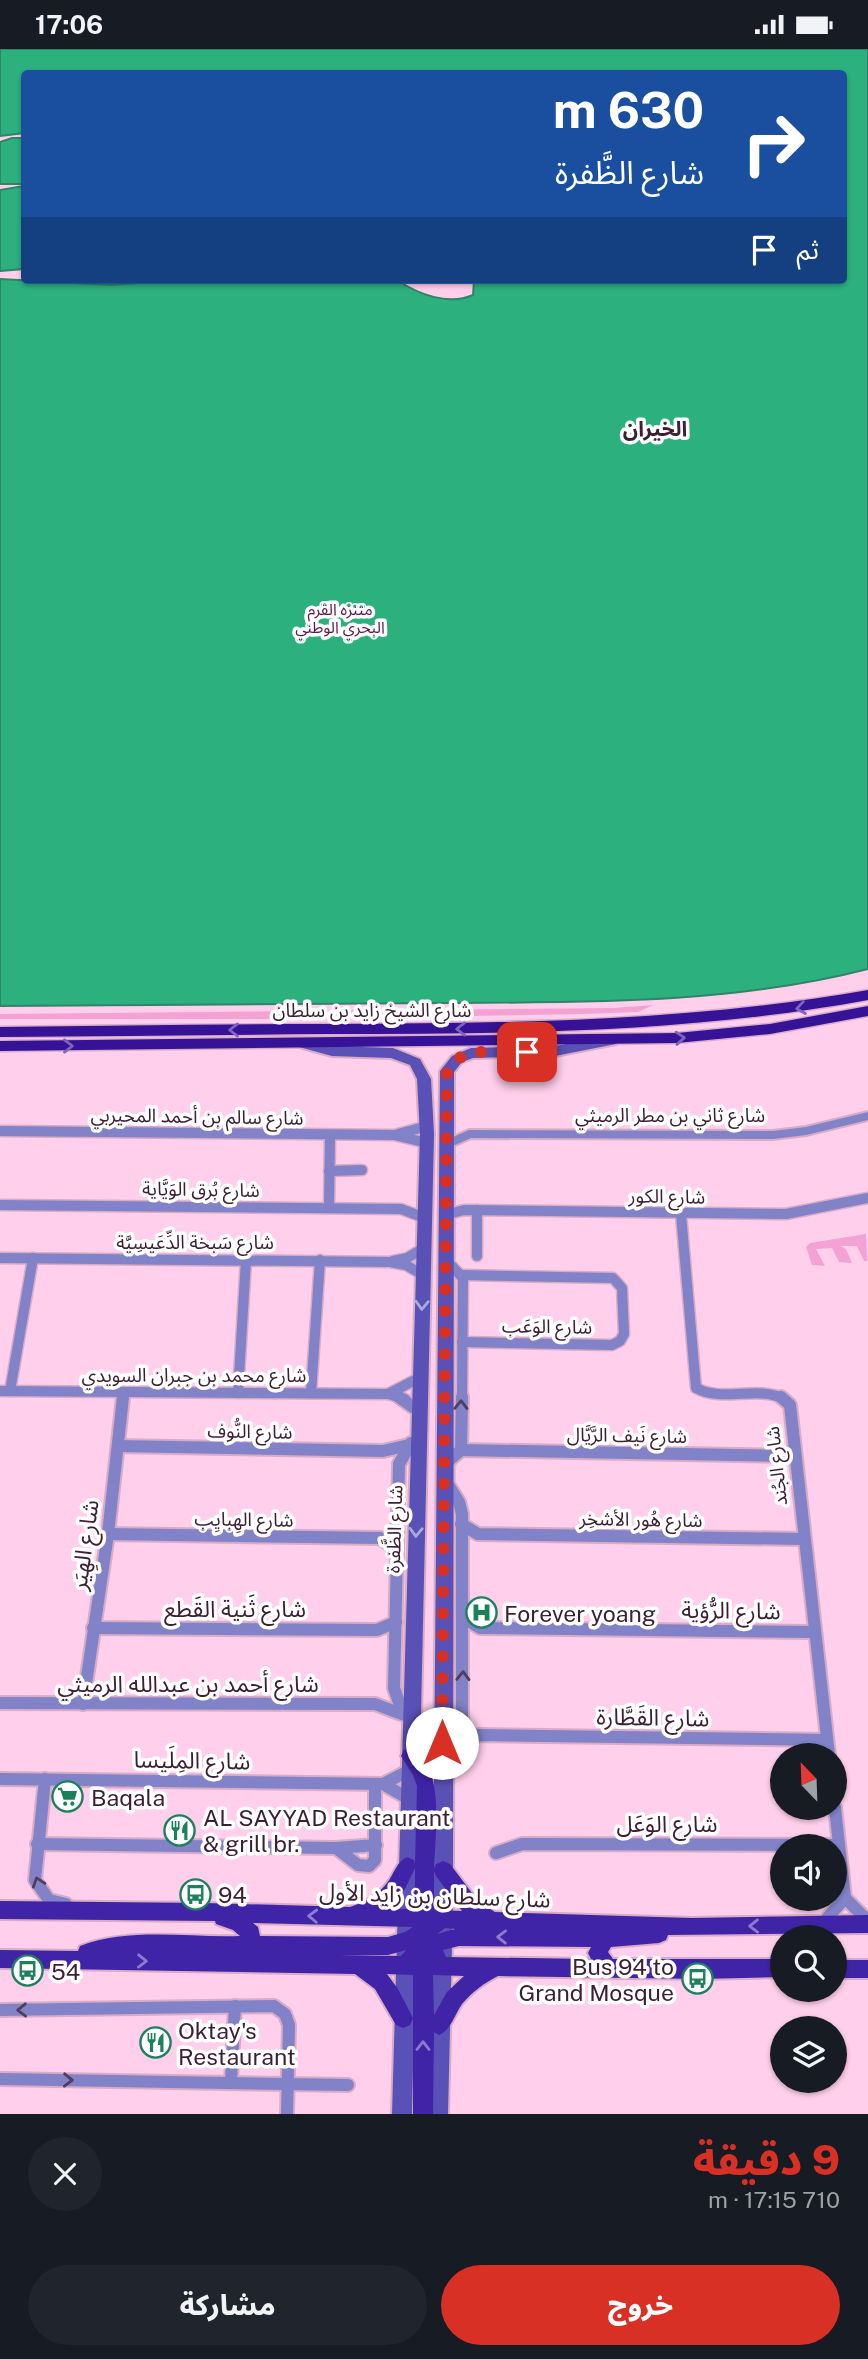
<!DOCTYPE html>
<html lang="ar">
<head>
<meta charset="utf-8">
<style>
  body { margin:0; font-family:"Public Sans","Noto Sans Arabic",sans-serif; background:#20242c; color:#f1f3f6; direction:rtl; height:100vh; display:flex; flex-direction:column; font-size:26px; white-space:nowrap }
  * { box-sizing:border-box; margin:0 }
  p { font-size:23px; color:#9ea1a6 }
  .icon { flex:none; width:38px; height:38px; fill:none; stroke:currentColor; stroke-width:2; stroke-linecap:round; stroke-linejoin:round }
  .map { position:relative; height:2065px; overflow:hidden; direction:ltr }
  .drawer { display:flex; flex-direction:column; background:#171b24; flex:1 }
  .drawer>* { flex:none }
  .banner { position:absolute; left:21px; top:21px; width:826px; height:214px; border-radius:7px; box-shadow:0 2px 5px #0004; direction:rtl; background:#1a4fa0; color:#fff; overflow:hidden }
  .needle { width:46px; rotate:337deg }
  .buttons { position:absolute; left:770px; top:1694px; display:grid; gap:14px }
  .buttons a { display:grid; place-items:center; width:77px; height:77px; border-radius:50%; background:#171b24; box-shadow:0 2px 5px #0004; font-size:35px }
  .pin { position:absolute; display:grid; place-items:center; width:60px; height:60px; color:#fff; margin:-30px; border-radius:14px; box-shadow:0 4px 10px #0006 }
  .me { position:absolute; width:77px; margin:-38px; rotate:0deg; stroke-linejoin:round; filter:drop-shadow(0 0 5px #0008) }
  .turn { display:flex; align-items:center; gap:24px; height:147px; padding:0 28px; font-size:32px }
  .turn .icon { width:91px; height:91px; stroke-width:2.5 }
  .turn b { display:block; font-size:49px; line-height:60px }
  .then { display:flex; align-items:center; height:66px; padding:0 28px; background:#0003; gap:14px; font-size:26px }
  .round { display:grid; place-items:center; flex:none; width:74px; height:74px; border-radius:37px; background:#20242c }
  .overview { display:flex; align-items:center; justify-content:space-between; height:119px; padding:0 28px }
  h1 { font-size:42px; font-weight:800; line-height:52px; color:#d93025 }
  .primary-button { display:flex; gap:14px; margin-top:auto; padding:14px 28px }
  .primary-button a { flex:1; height:80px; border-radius:42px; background:#d93025; color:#fff; font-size:28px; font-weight:800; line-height:80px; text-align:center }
  .primary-button a+a { background:#20242c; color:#f1f3f6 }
  .status { display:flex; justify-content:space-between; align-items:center; height:49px; padding:0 35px; background:#171b24; direction:ltr }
  .status svg { height:19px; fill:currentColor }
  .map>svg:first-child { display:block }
  .green { fill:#f4a2d4 }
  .water { fill:#2bb07e; stroke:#308467; stroke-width:2 }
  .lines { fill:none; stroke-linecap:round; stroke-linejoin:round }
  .minor-far1-casing { stroke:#d8acc6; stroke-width:13 }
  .minor-casing { stroke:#d8acc6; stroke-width:16 }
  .tertiary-casing { stroke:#d8acc6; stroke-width:4 }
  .secondary-casing { stroke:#d8acc6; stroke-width:4 }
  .primary-casing { stroke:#d8acc6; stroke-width:4 }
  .trunk-casing { stroke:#d8acc6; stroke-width:3 }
  .minor-far1 { stroke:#8182c7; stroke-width:10 }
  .minor { stroke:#8182c7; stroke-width:12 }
  .tertiary { fill:#8182c7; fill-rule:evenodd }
  .secondary { fill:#5951b6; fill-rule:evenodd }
  .primary { fill:#4024a8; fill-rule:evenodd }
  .trunk { fill:#361296; fill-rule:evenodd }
  .oneway { stroke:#7c65bb }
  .oneway2 { stroke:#aca8da }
  .oneway3 { stroke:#513d5f }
  .oneway4 { stroke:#8c7ccb }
  .route { stroke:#d93025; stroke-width:12; stroke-dasharray:0 21.6 }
  .labels { text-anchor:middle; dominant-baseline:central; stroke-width:7; stroke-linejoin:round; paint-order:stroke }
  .far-park-label { font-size:16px; fill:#60174a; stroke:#fff }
  .street-label { font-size:19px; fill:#3c1f32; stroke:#fff }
  .far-district-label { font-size:21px; font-weight:bold; fill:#3c1f32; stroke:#fff }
  .near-street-label { font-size:23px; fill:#3c1f32; stroke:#fff }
  .near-poi-label { font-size:23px; fill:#3c1f32; stroke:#fff; text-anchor:start }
</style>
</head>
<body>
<div class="status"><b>17:06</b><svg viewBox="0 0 49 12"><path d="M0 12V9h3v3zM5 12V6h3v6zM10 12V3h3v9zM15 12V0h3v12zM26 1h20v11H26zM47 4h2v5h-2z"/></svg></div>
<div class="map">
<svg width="868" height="2065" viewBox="0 0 868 2065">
  <rect width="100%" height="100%" fill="#ffcfeb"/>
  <g class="green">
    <path d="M653 956 638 963 584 965 292 970H0V965L613 959Z"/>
    <path d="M866 1185 867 1212H864L857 1197H841L846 1200 852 1214 839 1213 832 1199 816 1200 825 1217 812 1216 806 1198 810 1194Z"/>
  </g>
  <g class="water">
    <path d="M0 0H868V920C733 955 590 953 451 954 301 955 150 956 0 957V230L111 236 180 231H397C418 245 448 257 473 246L474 231H844V24H24V84L0 87Z"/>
    <path d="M12 89H24V135H0V93Z"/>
    <path d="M24 137V220L0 222V141Z"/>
  </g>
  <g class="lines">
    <defs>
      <g id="minor-far1">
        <path d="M0 1082 394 1086 427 1094"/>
        <path d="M398 1085 420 1079 427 1074"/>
        <path d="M329 1122 362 1121"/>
        <path d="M0 1156 401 1160 425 1169"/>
        <path d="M329 1159 330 1086"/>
        <path d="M477 1161V1207"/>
        <path d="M681 1165 696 1339C724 1354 756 1336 784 1350"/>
        <path d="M445 1166 464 1161 786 1165 868 1149"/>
        <path d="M0 1209 390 1213 406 1216 423 1226"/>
        <path d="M446 1211 463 1229 462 1350"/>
        <path d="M393 1212 407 1209 424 1199"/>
        <path d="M461 1226 613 1229 622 1239 624 1285 620 1292 612 1296 462 1293"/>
        <path d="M0 1342 388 1345 421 1328"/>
        <path d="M10 1342 33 1209"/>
        <path d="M238 1344 246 1211"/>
        <path d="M311 1344 320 1211"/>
        <path d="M388 1345 405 1350"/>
        <path d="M123 1350 124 1343"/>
      </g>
      <g id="minor">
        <path d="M399 1348 420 1363"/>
        <path d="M781 1348 790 1356 829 1706"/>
        <path d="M118 1397 383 1402 409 1396"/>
        <path d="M461 1401 794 1407"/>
        <path d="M444 1416 461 1401 462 1348"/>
        <path d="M447 1434 459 1453 462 1465V1678L455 1697"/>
        <path d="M461 1475 478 1485 803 1490"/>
        <path d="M108 1485 380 1489 397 1501"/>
        <path d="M462 1568 480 1579 814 1583"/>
        <path d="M93 1579 377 1581 396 1573"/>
        <path d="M0 1654 375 1655 412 1669"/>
        <path d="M83 1655 108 1485 123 1348"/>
        <path d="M403 1665 394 1639 399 1415 411 1394"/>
        <path d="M455 1697 479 1686 827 1691"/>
        <path d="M0 1730 383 1735 409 1750"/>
        <path d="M45 1730 35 1831 49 1851 66 1855"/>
        <path d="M383 1735 410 1721"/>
        <path d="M835 1759 845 1849 868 1872"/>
        <path d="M37 1795 336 1799 376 1796"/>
        <path d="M336 1799 358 1816 369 1817 375 1811V1735"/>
        <path d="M496 1804 522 1795 839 1796"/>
        <path d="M822 1875 845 1849"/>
        <path d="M0 1961 274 1957 285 1965 289 1976 287 2065"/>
        <path d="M0 2030 348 2036"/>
        <path d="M231 2032 235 1957"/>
      </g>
      <path id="tertiary" d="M868 1063V1071L806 1086 773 1090 471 1089 446 1100 440 1096 442 1093 469 1081 773 1082 806 1078Z"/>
      <g id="secondary">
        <path d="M611 987 618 992 616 995 555 1007 473 1009 462 1013 454 1023 453 1854 448 2065H428L433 1854 440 1022 452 1007 471 999 555 997Z"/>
        <path d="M304 990 332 997 393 999 420 1010 431 1030 434 1085 412 2065H392L420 1085 417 1030 410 1016 391 1009 332 1007 299 998 297 995Z"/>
      </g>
      <g id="primary">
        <path d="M410 1699C446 1712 435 1789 434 1820L436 1815 443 1812 450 1815 478 1852 495 1863 692 1869 868 1866V1884L668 1886 666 1891 659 1894 611 1898 608 1903 613 1910H782V1928L700 1930 498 1927C484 1934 472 1943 462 1955 455 1965 451 1981 439 1986L434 1983 433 2065H413V1926L387 1925 398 1940 413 1969 410 1976 403 1979 396 1976 375 1940 355 1925 0 1919V1901L78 1902 80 1897C129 1878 189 1889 240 1887L233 1881 216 1875 215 1872 0 1870V1852L205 1854 350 1858C365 1853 377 1847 387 1834 394 1825 397 1812 407 1808L414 1811 415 1815 417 1737 413 1726 401 1707 404 1701ZM415 1819V1860H387L405 1840ZM434 1822 436 1827 462 1862 434 1861ZM253 1874 413 1878 405 1883 388 1888 260 1887 258 1878ZM445 1879 455 1880 437 1885ZM459 1897 591 1898 588 1904 591 1910 446 1908 443 1901ZM406 1901 401 1907 340 1906H388ZM433 1926 464 1927 447 1943 434 1966Z"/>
        <rect x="835" y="1911" width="33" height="18"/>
      </g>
      <g id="trunk">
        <path d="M868 941V951C689 984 510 985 329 985 219 986 110 987 0 988V978C110 977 219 975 329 975 510 974 689 973 868 941Z"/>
        <path d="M868 957V967L770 985 677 994 0 1002V992L677 984 770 975Z"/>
      </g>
    </defs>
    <use href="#minor-far1" class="minor-far1-casing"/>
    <use href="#minor" class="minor-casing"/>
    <use href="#tertiary" class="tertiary-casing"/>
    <use href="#secondary" class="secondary-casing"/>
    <use href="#primary" class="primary-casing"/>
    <use href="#trunk" class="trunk-casing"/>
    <use href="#minor-far1" class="minor-far1"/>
    <use href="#minor" class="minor"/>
    <use href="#tertiary" class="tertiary"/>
    <use href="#secondary" class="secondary"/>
    <use href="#primary" class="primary"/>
    <use href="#trunk" class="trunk"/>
  </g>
  <defs><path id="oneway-chevron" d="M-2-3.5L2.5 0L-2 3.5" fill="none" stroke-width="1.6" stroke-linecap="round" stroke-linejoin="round" transform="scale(1.75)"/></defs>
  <g class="oneway">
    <use href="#oneway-chevron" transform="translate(801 959) rotate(171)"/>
    <use href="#oneway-chevron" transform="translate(461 980) rotate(180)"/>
    <use href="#oneway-chevron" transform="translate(234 981) rotate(180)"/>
    <use href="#oneway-chevron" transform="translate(680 989) rotate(-4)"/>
    <use href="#oneway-chevron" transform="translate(68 997)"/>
  </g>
  <g class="oneway2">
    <use href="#oneway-chevron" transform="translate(422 1256) rotate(92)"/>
    <use href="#oneway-chevron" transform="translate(416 1483) rotate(92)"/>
  </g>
  <g class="oneway3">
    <use href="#oneway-chevron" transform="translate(461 1356) rotate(-89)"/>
    <use href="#oneway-chevron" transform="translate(463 1627) rotate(-89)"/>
    <use href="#oneway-chevron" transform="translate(38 1833) rotate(-108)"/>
    <use href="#oneway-chevron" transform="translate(22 1961) rotate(179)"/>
    <use href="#oneway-chevron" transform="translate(68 2031) rotate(1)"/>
  </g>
  <g class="oneway4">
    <use href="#oneway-chevron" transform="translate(313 1867) rotate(-178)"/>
    <use href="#oneway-chevron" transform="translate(754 1877) rotate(179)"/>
    <use href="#oneway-chevron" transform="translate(502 1888) rotate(-179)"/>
    <use href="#oneway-chevron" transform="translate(142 1912) rotate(1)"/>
    <use href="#oneway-chevron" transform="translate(423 1997) rotate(-90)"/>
  </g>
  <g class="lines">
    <path class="route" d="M442 1694 447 1022C459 996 503 1003 527 1003"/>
  </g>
  <defs>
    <symbol id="hospital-ring" viewBox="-11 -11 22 22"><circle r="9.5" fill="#fff" stroke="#1c815b" stroke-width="1.5"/><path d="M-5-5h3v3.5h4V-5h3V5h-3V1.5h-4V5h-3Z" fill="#1c815b"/></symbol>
    <symbol id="supermarket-ring" viewBox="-11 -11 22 22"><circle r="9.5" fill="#fff" stroke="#1c815b" stroke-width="1.5"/><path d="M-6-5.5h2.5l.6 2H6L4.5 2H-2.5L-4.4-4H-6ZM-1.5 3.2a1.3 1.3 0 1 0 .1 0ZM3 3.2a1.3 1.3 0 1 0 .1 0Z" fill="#1c815b"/></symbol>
    <symbol id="restaurant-ring" viewBox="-11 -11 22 22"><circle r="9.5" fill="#fff" stroke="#1c815b" stroke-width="1.5"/><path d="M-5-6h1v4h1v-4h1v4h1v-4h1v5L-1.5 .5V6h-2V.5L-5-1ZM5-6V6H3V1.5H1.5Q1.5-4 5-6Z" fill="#1c815b"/></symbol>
    <symbol id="bus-ring" viewBox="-11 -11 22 22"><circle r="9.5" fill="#fff" stroke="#1c815b" stroke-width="1.5"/><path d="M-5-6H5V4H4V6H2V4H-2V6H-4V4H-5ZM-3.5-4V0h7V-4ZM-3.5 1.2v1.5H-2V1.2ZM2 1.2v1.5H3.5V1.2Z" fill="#1c815b"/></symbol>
  </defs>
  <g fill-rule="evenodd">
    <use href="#hospital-ring" x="464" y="1546" width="35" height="35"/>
    <use href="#supermarket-ring" x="50" y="1730" width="35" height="35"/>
    <use href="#restaurant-ring" x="162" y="1764" width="35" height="35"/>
    <use href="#bus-ring" x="178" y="1828" width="35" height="35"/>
    <use href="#bus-ring" x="10" y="1904" width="35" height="35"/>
    <use href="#bus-ring" x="680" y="1912" width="35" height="35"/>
    <use href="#restaurant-ring" x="138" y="1976" width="35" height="35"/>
  </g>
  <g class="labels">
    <g class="far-park-label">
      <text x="340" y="560">متنزه القرم<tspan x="340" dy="18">البحري الوطني</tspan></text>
    </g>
    <g class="street-label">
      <text x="372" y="961">شارع الشيخ زايد بن سلطان</text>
      <text x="670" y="1066">شارع ثاني بن مطر الرميثي</text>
      <text transform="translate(197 1067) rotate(1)">شارع سالم بن أحمد المحيربي</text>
      <text transform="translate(201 1140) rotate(1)">شارع بُرق الوَيَّاية</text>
      <text transform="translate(667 1147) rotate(1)">شارع الكور</text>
      <text x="195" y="1193">شارع سَبخة الدِّعَيسِيَّة</text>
      <text transform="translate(547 1277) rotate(1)">شارع الوَعَب</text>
      <text x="194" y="1326">شارع محمد بن جبران السويدي</text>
      <text transform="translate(250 1382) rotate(1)">شارع النُّوف</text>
      <text transform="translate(627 1386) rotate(1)">شارع نَيف الرَّيَّال</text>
      <text transform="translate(776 1417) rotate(-96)">شارع الجُند</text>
      <text transform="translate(244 1470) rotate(1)">شارع الهِبايِب</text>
      <text transform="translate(641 1470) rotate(1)">شارع هُور الأشخِر</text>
      <text transform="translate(394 1480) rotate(-88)">شارع الظَّفرة</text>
    </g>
    <g class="far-district-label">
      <text x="655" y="379">الخيران</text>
    </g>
    <g class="near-street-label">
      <text transform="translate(84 1496) rotate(-82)">شارع الهِيَر</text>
      <text x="235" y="1559">شارع ثَنية القَطع</text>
      <text transform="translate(731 1561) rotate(1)">شارع الرُّؤية</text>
      <text x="188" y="1634">شارع أحمد بن عبدالله الرميثي</text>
      <text transform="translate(653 1668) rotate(1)">شارع القَطَّارة</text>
      <text transform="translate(192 1711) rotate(1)">شارع المِلَيسا</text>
      <text x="667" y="1774">شارع الوَعَل</text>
      <text transform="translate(435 1846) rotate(2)">شارع سلطان بن زايد الأول</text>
    </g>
    <g class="near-poi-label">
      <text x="504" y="1564">Forever yoang</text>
      <text x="91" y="1748">Baqala</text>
      <text x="203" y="1768">AL SAYYAD Restaurant<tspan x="203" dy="26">&amp; grill br.</tspan></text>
      <text x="218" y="1845">94</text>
      <text x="674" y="1917" text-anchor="end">Bus 94 to<tspan x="674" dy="26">Grand Mosque</tspan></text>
      <text x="51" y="1922">54</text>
      <text x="178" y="1981">Oktay's<tspan x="178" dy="26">Restaurant</tspan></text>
    </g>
  </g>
</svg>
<div class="buttons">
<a><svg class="needle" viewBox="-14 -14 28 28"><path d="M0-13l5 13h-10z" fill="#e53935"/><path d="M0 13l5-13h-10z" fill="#9ea1a6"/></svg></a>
<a><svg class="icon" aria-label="sound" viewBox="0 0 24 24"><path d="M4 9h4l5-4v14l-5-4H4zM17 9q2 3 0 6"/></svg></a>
<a><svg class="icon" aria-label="search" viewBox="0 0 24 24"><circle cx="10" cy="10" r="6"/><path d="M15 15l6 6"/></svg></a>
<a><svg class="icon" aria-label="layers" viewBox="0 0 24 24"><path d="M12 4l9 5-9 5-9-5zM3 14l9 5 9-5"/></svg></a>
</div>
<div class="pin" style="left:527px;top:1003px;background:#d93025"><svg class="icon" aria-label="arrive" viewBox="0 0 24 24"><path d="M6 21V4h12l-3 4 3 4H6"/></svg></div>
<svg class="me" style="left:442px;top:1694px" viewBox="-20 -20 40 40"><circle r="19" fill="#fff"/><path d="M0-13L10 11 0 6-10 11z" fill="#d93025"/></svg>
<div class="banner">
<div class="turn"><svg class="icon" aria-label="right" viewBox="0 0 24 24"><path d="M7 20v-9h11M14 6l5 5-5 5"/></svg><div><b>630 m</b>شارع الظَّفرة</div></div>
<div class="then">ثم<svg class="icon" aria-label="arrive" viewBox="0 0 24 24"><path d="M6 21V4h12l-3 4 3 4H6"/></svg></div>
</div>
</div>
<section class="drawer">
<div class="overview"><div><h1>9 دقيقة</h1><p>710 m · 17:15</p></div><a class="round"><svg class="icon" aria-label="close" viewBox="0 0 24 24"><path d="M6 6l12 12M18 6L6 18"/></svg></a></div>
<div class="primary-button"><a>خروج</a><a>مشاركة</a></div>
</section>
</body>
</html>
